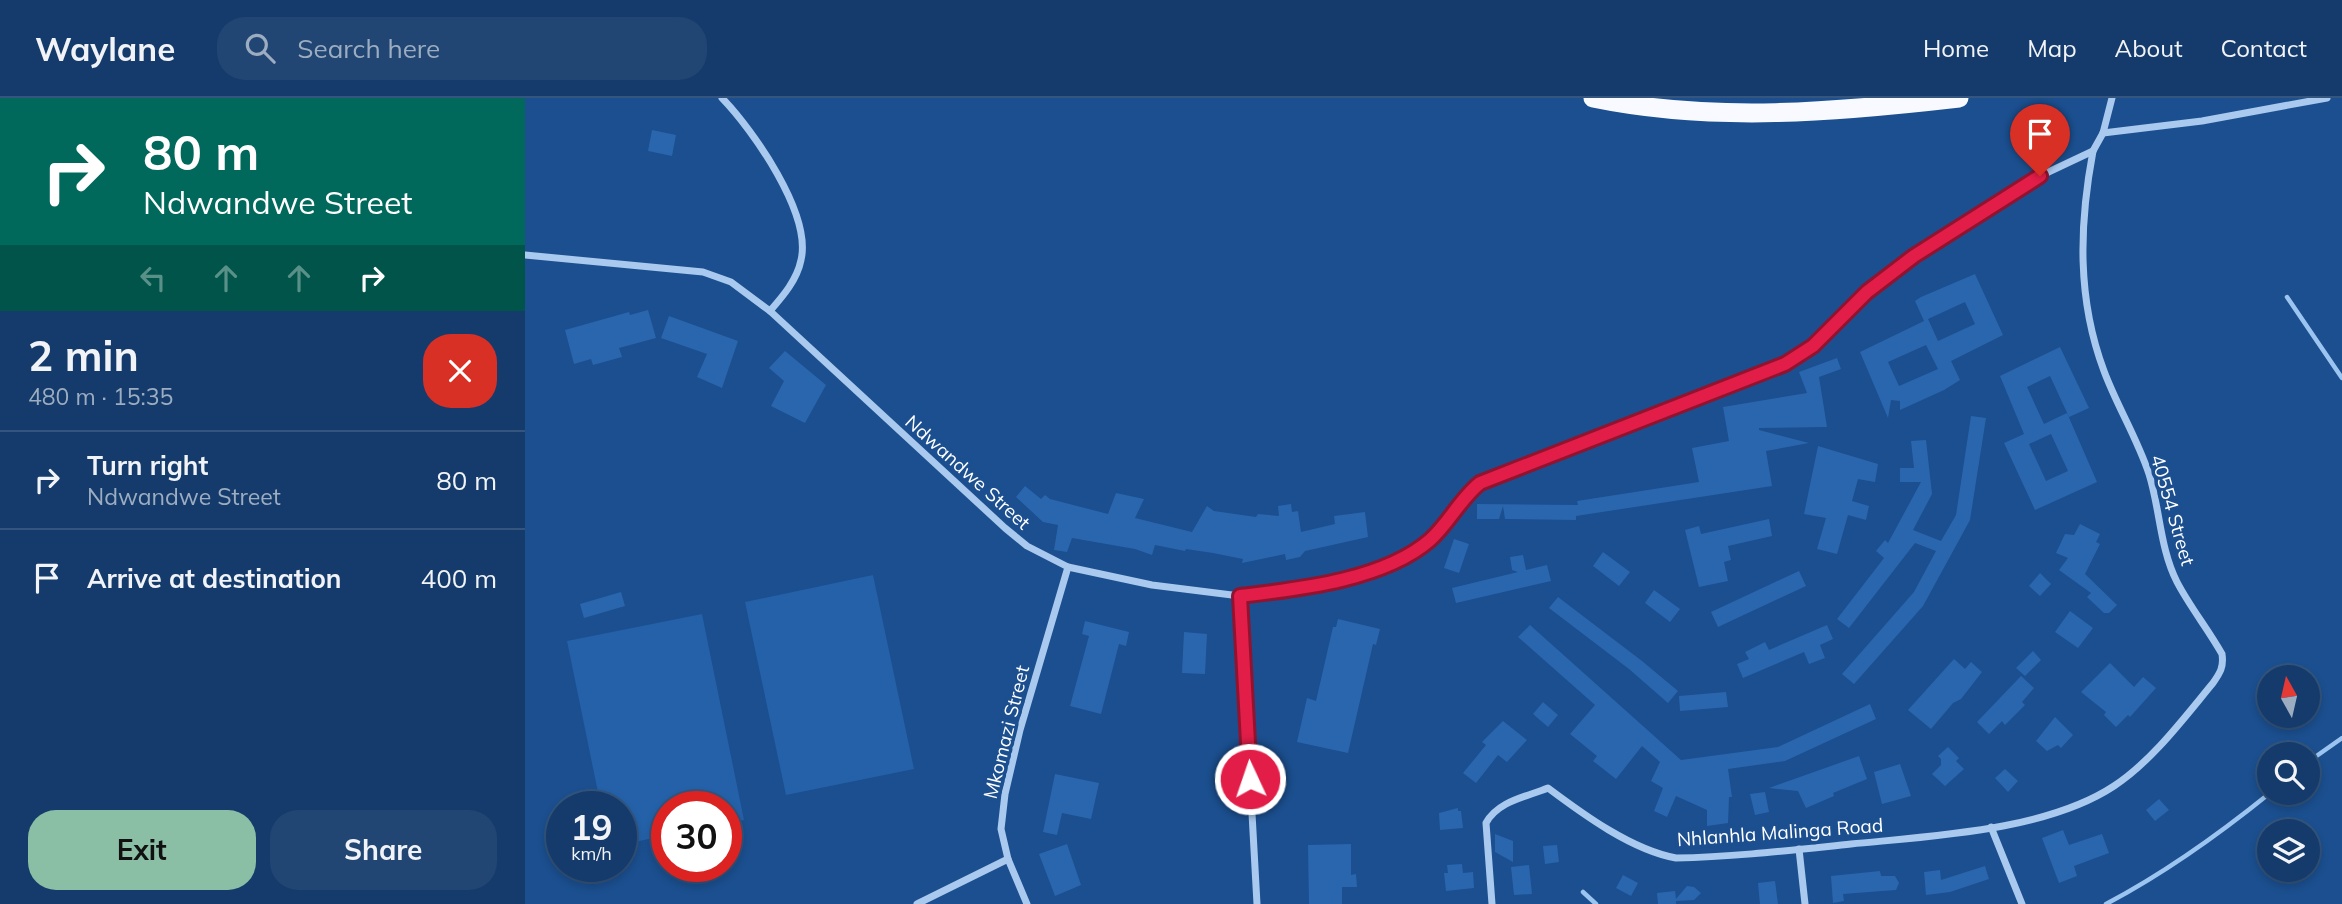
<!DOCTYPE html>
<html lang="en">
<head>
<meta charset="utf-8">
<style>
  body { margin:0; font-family:Mulish,sans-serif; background:#214673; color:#f1f3f6; height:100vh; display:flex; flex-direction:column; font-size:26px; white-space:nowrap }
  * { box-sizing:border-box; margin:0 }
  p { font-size:23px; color:#9dadc1 }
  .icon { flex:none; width:38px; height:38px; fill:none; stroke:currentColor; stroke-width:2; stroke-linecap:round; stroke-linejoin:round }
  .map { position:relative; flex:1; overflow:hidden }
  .sheet { display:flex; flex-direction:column; background:#143b6b; width:525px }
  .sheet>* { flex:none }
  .hud { background:#00695c; color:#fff; overflow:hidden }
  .needle { width:46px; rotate:352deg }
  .controls { position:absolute; left:1732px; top:567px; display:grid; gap:14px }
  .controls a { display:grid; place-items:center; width:63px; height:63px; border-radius:50%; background:#143b6b; box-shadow:0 4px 10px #0003,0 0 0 2px #33557e; font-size:35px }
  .speed { position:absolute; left:21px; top:693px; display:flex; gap:14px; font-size:35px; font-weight:700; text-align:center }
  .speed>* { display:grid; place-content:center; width:91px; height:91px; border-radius:50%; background:#143b6b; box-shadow:0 4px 10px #0003,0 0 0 2px #33557e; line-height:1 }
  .speed small { font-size:18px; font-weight:400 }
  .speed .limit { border:10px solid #d22; background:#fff; color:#111 }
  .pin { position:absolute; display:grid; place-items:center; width:60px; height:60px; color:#fff; margin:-72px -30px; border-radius:50% 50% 50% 0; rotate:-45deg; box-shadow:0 0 7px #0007 }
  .pin .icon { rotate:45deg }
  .me { position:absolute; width:77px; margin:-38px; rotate:357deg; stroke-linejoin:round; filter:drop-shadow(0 0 5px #0008) }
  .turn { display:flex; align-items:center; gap:24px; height:147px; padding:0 28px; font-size:32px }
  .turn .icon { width:91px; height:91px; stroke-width:2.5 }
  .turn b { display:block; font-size:49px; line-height:60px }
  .lanes { display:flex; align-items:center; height:66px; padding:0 28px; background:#0003; justify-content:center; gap:35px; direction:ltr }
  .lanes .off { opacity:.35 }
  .round { display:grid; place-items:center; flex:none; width:74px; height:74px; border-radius:28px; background:#214673 }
  .head { display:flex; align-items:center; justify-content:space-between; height:119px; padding:0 28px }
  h1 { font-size:42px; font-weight:700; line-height:52px }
  .primary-button { display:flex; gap:14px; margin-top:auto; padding:14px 28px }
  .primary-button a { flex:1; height:80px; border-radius:28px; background:#8abfa5; color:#111; font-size:28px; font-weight:700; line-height:80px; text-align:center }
  .primary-button a+a { background:#214673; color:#f1f3f6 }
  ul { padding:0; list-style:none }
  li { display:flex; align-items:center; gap:21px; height:98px; padding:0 28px; border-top:2px solid #33557e }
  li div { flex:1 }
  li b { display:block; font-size:26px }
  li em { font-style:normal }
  header { display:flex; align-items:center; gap:42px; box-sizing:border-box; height:98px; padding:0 35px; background:#143b6b; border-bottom:2px solid #33557e }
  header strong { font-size:33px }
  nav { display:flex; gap:38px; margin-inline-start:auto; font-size:24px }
  .search { width:490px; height:63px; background:#214673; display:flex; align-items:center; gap:18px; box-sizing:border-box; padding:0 24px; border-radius:28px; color:#9dadc1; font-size:26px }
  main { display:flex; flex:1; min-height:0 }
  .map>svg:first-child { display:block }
  .green { fill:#2461a8 }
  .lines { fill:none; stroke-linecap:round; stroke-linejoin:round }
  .stream { stroke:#9cc4f0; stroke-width:4.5 }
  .building { fill:#2a66ad; fill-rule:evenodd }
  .minor { stroke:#a9c9ee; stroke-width:7 }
  .trunk { stroke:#f8faff; stroke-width:19 }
  .route-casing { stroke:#92132f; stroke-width:18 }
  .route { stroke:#e11d48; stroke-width:12 }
  .labels { text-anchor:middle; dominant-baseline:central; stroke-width:7; stroke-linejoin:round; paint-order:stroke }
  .street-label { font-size:19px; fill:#fff; stroke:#1b4f8f }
</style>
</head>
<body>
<header>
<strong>Waylane</strong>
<div class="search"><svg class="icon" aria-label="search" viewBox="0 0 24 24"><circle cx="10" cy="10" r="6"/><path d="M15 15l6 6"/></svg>Search here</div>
<nav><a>Home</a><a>Map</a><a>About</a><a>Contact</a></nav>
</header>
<main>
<section class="sheet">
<div class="hud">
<div class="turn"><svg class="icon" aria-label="right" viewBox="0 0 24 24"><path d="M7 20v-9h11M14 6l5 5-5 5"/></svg><div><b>80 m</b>Ndwandwe Street</div></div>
<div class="lanes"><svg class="icon off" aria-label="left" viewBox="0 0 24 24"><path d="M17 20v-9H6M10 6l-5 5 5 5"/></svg><svg class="icon off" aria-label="ahead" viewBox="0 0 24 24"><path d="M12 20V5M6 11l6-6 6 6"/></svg><svg class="icon off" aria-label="ahead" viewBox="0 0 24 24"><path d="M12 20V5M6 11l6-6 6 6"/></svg><svg class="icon" aria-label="right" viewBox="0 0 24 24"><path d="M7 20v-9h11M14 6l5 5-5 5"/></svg></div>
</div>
<div class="head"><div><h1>2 min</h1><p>480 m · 15:35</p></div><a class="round" style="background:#d93025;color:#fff"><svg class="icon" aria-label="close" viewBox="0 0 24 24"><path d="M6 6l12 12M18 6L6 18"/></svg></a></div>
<ul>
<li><svg class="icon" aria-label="right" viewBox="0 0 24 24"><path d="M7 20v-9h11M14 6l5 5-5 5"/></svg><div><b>Turn right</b><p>Ndwandwe Street</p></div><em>80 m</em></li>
<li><svg class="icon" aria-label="arrive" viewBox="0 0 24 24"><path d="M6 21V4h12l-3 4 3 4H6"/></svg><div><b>Arrive at destination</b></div><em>400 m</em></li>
</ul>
<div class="primary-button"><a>Exit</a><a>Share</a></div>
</section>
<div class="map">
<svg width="1817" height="806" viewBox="0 0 1817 806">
  <rect width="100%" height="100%" fill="#1b4f8f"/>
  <g class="green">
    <path d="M348 477 389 671 261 697 220 504Z"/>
    <path d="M177 516 219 722 201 725V709H142V737L96 747V709H76L42 543Z"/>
  </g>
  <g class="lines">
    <g class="stream">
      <path d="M1762 199 1817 280"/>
      <path d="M1783 664 1817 640"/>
      <path d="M1058 794 1071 806"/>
      <path d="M1581 806C1640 775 1693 737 1745 695"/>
    </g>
  </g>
  <g class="building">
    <path d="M127 32 151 37 147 58 123 53Z"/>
    <path d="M1450 176 1478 237 1426 263 1435 282 1419 292 1375 312V303L1366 302 1363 320 1335 254 1399 223 1390 203 1396 199ZM1440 204 1450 226 1413 243 1403 221ZM1401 247 1413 271 1374 288 1363 264Z"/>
    <path d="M123 212 131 240 94 250 97 259 68 267 66 261 49 266 40 232 104 214 105 217Z"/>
    <path d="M144 218 213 243 197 290 172 279 182 256 136 240Z"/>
    <path d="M1535 249 1564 310 1544 319 1525 278 1502 289 1519 326 1542 315 1572 384 1510 412 1479 345 1499 336 1475 278ZM1526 336 1543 373 1521 383 1504 346Z"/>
    <path d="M260 253 301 287 280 325 246 308 259 283 244 270Z"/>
    <path d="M1312 260 1316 271 1294 279 1302 329 1234 330V332L1284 345 1241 353 1247 388 1051 418V422L980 421 978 408 974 421H952V406L1053 407 1052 403 1174 384 1167 350 1204 343 1198 309 1282 295 1274 274Z"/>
    <path d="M1446 318 1461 320 1445 422 1398 508 1329 586 1317 576 1389 494 1411 453 1390 445 1324 530 1312 521 1359 460 1351 453 1360 442 1363 445 1396 384H1375V370H1389L1386 343 1401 342 1407 396 1388 432 1416 443 1431 417Z"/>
    <path d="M1293 348 1353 366 1350 384 1333 381 1327 403 1344 408 1341 422 1323 417 1312 456 1292 451 1301 420 1279 416Z"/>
    <path d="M500 388 516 401 520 397 525 401 583 416 591 395 619 401 610 420 667 434 682 408 689 413 731 419 733 416 754 418 753 408 766 406 767 414 773 413 776 434 810 426 809 418 840 414 843 439 780 453 775 459 761 462 760 456 717 465 718 461 688 455 661 451 660 453 630 447 627 457 610 451 547 440 542 454 529 452 533 427 518 424 491 399Z"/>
    <path d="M1244 421 1247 438 1203 448 1206 462 1199 464 1203 483 1174 489 1160 432 1174 428 1176 436Z"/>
    <path d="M1555 426 1575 436 1571 444 1575 446 1560 476 1592 507 1584 515H1579L1562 499 1566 495 1534 472 1543 460 1531 455 1540 436 1549 437Z"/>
    <path d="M929 441 944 446 934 475 919 470Z"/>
    <path d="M1078 454 1105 474 1094 488 1068 468Z"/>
    <path d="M998 457 1001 472 1022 467 1026 483 931 505 927 490 993 474 987 472 985 459Z"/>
    <path d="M1274 473 1281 488 1193 529 1186 514Z"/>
    <path d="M1515 475 1526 486 1515 498 1504 488Z"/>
    <path d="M1129 492 1155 511 1145 524 1120 505Z"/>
    <path d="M96 494 100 508 59 520 55 506Z"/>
    <path d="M1033 499 1117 563 1153 593 1143 605 1104 571 1024 510Z"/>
    <path d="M1545 513 1568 530 1553 550 1530 534Z"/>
    <path d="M813 521 855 531 851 547 848 546 823 655 772 644 782 600 791 603 808 529H811Z"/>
    <path d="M560 523 604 534 601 548 594 546 576 616 545 608 564 538 557 536Z"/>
    <path d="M1005 527 1156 662 1253 649 1345 606 1351 621 1260 663 1203 671 1207 699H1204L1203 725 1182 728V712L1151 698 1142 719 1129 713 1138 690 1126 683 1135 664 1117 648 1091 681 1068 663 1072 658 1045 636 1070 607 993 539Z"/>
    <path d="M1302 527 1308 541 1295 547 1300 560 1284 566 1279 554 1218 580 1212 566 1224 561 1220 554 1240 544 1244 552Z"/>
    <path d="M659 534 682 536 680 576 657 575Z"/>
    <path d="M1508 553 1516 562 1500 578 1491 570Z"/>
    <path d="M1429 561 1440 571 1446 564 1457 574 1436 601 1428 605 1406 631 1383 612Z"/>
    <path d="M1585 565 1609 589 1618 579 1631 590 1605 619 1603 617 1591 629 1579 617 1581 614 1556 594Z"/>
    <path d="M1496 578 1509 590 1497 604 1500 607 1480 627 1477 623 1464 636 1452 624Z"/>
    <path d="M1201 594 1203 609 1155 613 1154 598Z"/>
    <path d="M1018 604 1033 617 1023 629 1008 616Z"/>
    <path d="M1530 619 1548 637 1536 650 1533 647 1522 653 1511 643Z"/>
    <path d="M978 623 1002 642 982 664 973 657 951 685 938 675 961 647 957 644Z"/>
    <path d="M1423 649 1434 660 1431 663 1439 671 1420 688 1407 676 1416 667V661L1413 658Z"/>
    <path d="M1334 658 1342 681 1308 695 1309 698 1281 710 1273 693 1244 690Z"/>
    <path d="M1375 666 1386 698 1357 706 1349 674Z"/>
    <path d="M1480 671 1493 683 1483 694 1470 680Z"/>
    <path d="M530 676 574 685 566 721 537 715 532 737 518 734Z"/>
    <path d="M1240 694 1244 714 1230 717 1225 696Z"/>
    <path d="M1634 701 1644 712 1630 723 1621 712Z"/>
    <path d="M933 710V713H936L938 730 915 732 914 715Z"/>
    <path d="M1538 732 1544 747 1577 736 1584 755 1549 768 1552 778 1534 785 1517 740Z"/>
    <path d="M970 736 988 743V764L970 754Z"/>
    <path d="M542 746 556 787 530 798 514 756Z"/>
    <path d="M826 746V777L831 776 832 789H817V806H784L783 747Z"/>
    <path d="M1032 747 1034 764 1020 766 1018 748Z"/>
    <path d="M937 766 938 775 948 774 949 790 921 793 919 775H923L922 767Z"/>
    <path d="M1004 767 1007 796 989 797 986 769Z"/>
    <path d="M1460 768 1464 781 1425 794 1401 797 1399 774 1415 772 1416 782Z"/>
    <path d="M1355 773 1356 778H1370L1374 785 1371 792 1318 796 1319 803 1308 805 1306 778Z"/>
    <path d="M1098 777 1113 785 1106 798 1091 790Z"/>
    <path d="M1250 783 1253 806H1235L1233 785Z"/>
    <path d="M1162 788 1169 789 1176 795 1169 802 1151 803V806H1133L1132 795 1150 793 1151 801Z"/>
  </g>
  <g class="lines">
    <g class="minor">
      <path d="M197 0C228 32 287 116 276 162 272 182 258 198 245 213"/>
      <path d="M1578 35 1677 23 1802 0"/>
      <path d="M0 157 178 174 206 184 245 213 480 430 502 448 543 469 627 487 715 498 816 481 861 469 889 454 907 440 938 401 955 385 1260 266 1288 248 1342 194 1389 157 1515 78 1568 53 1578 35 1587 0"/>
      <path d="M715 498 732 806"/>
      <path d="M1466 729 1497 806"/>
      <path d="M1274 751 1280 806"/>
      <path d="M392 806 483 761"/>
      <path d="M502 806 483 761 476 731 480 696 495 632 543 469"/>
      <path d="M967 806 961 725C973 703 1001 699 1023 690 1059 717 1107 752 1151 760 1209 759 1268 752 1326 746 1406 738 1521 733 1589 688 1627 663 1659 620 1688 585 1695 575 1699 569 1697 556 1683 531 1665 509 1652 484 1635 451 1635 411 1624 376 1612 340 1592 308 1579 273 1552 201 1554 128 1568 53"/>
    </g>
    <path class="trunk" d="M1068 0C1189 25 1312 14 1434 0"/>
  </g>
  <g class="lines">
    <defs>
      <path id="route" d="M725 681 715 498C774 491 859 482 905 442 924 425 935 401 955 385L1260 266 1288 248 1342 194 1389 158 1515 78"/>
    </defs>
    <use href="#route" class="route-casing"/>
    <use href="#route" class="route"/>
  </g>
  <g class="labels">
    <g class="street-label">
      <text transform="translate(443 374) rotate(42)">Ndwandwe Street</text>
      <text transform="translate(1648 412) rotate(74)">40554 Street</text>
      <text transform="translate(481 634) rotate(-76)">Mkomazi Street</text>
      <text transform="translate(1255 734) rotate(-4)">Nhlanhla Malinga Road</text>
    </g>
  </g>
</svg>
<div class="controls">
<a><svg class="needle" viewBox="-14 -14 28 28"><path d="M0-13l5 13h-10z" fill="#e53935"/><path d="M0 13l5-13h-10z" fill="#9dadc1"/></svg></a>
<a><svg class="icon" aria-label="search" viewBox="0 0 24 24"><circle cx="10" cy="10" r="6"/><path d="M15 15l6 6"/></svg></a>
<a><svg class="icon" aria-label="layers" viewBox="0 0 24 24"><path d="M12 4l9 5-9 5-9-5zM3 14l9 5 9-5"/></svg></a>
</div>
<div class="speed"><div>19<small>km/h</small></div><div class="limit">30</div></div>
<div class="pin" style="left:1515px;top:78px;background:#d93025"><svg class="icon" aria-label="arrive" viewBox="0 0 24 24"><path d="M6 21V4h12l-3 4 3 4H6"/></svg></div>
<svg class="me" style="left:725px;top:681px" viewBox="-20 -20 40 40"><circle r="17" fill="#e11d48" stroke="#fff" stroke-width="3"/><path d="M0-11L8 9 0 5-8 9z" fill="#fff"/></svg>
</div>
</main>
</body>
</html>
